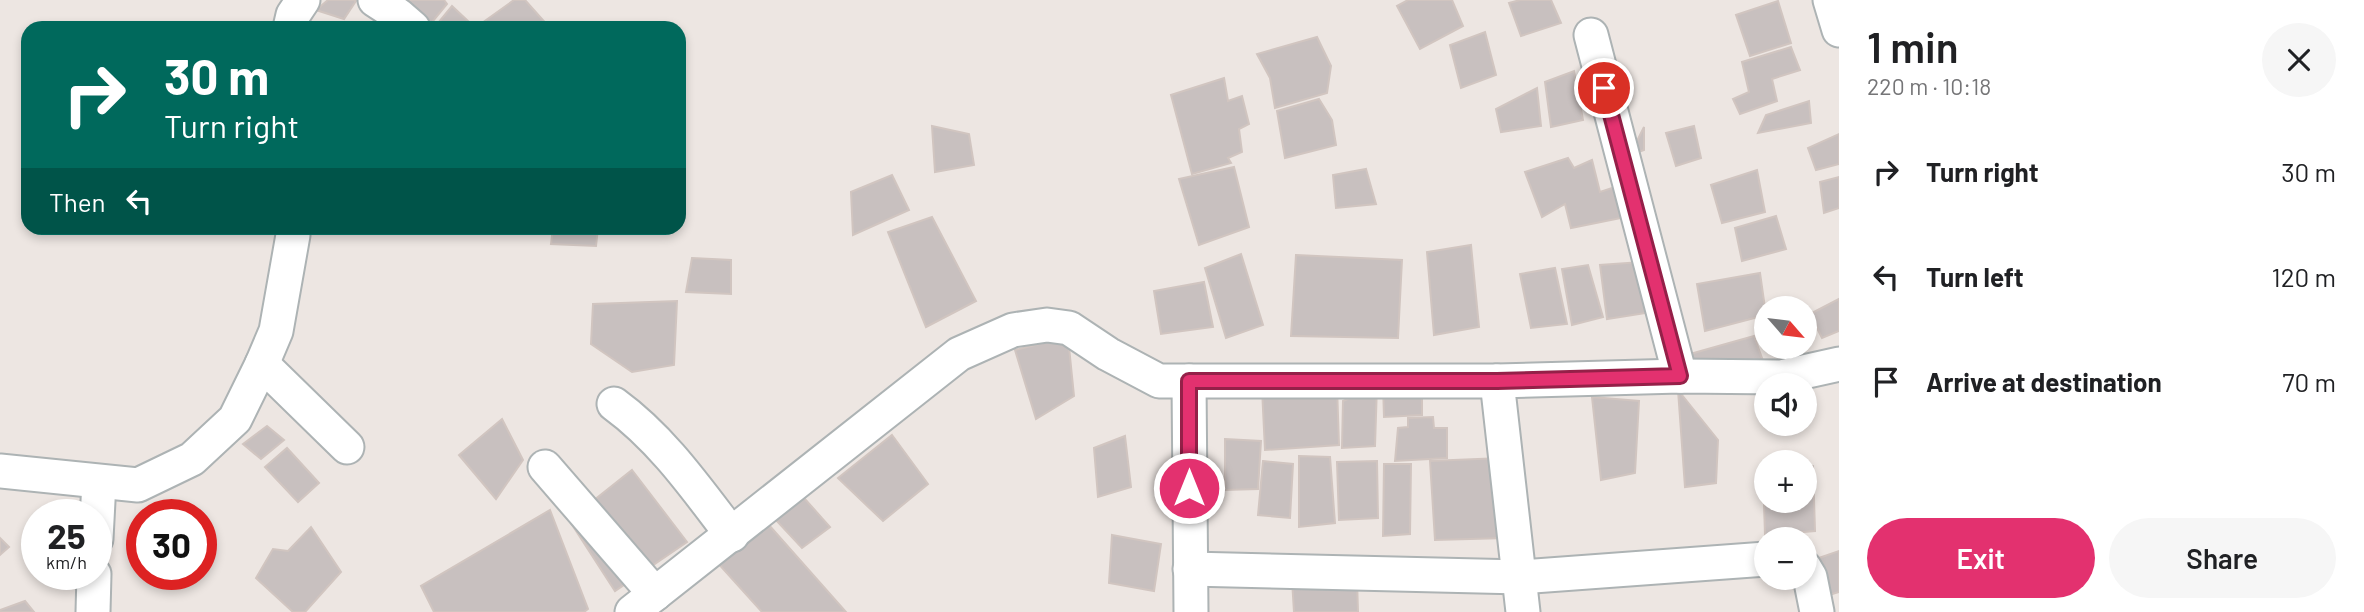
<!DOCTYPE html>
<html lang="en">
<head>
<meta charset="utf-8">
<style>
  body { margin:0; font-family:Barlow,sans-serif; background:#f6f6f6; color:#202124; height:100vh; display:flex; flex-direction:column; font-size:26px; white-space:nowrap }
  * { box-sizing:border-box; margin:0 }
  p { font-size:23px; color:#757577 }
  .icon { flex:none; width:38px; height:38px; fill:none; stroke:currentColor; stroke-width:2; stroke-linecap:round; stroke-linejoin:round }
  .map { position:relative; flex:1; overflow:hidden }
  .sheet { display:flex; flex-direction:column; background:#fff; width:525px }
  .sheet>* { flex:none }
  .guide { position:absolute; left:21px; top:21px; width:665px; height:214px; border-radius:21px; box-shadow:0 4px 10px #0003; background:#00695c; color:#fff; overflow:hidden }
  .needle { width:46px; rotate:118deg }
  .tools { position:absolute; left:1754px; top:296px; display:grid; gap:14px }
  .tools a { display:grid; place-items:center; width:63px; height:63px; border-radius:50%; background:#fff; box-shadow:0 4px 10px #0003; font-size:35px }
  .speed { position:absolute; left:21px; top:499px; display:flex; gap:14px; font-size:35px; font-weight:700; text-align:center }
  .speed>* { display:grid; place-content:center; width:91px; height:91px; border-radius:50%; background:#fff; box-shadow:0 4px 10px #0003; line-height:1 }
  .speed small { font-size:18px; font-weight:400 }
  .speed .limit { border:10px solid #d22; background:#fff; color:#111 }
  .pin { position:absolute; display:grid; place-items:center; width:60px; height:60px; color:#fff; margin:-30px; border:4px solid #fff; border-radius:50%; box-shadow:0 2px 7px #0007 }
  .me { position:absolute; width:77px; margin:-38px; rotate:0deg; stroke-linejoin:round; filter:drop-shadow(0 0 5px #0008) }
  .turn { display:flex; align-items:center; gap:24px; height:147px; padding:0 28px; font-size:32px }
  .turn .icon { width:91px; height:91px; stroke-width:2.5 }
  .turn b { display:block; font-size:49px; line-height:60px }
  .then { display:flex; align-items:center; height:66px; padding:0 28px; background:#0003; gap:14px; font-size:26px }
  .round { display:grid; place-items:center; flex:none; width:74px; height:74px; border-radius:37px; background:#f6f6f6 }
  .head { display:flex; align-items:center; justify-content:space-between; height:119px; padding:0 28px }
  h1 { font-size:42px; font-weight:600; line-height:52px }
  .action { display:flex; gap:14px; margin-top:auto; padding:14px 28px }
  .action a { flex:1; height:80px; border-radius:42px; background:#e3316f; color:#fff; font-size:28px; font-weight:600; line-height:80px; text-align:center }
  .action a+a { background:#f6f6f6; color:#202124 }
  ul { padding:0; list-style:none }
  li { display:flex; align-items:center; gap:21px; height:105px; padding:0 28px }
  li div { flex:1 }
  li b { display:block; font-size:26px }
  li em { font-style:normal }
  main { display:flex; flex:1; min-height:0 }
  .map>svg:first-child { display:block }
  .building { fill:#c8c0bf; stroke:#d1c5c0; stroke-width:2 }
  .lines { fill:none; stroke-linecap:round; stroke-linejoin:round }
  .minor-casing { stroke:#adb3b4; stroke-width:37 }
  .minor { stroke:#fff; stroke-width:33 }
  .route-casing { stroke:#942048; stroke-width:18 }
  .route { stroke:#e3316f; stroke-width:12 }
</style>
</head>
<body>
<main>
<div class="map">
<svg width="1839" height="612" viewBox="0 0 1839 612">
  <rect width="100%" height="100%" fill="#ede6e2"/>
  <g class="building">
    <path d="M328 0H354L356 1 344 19 316 10Z"/>
    <path d="M395 0H444L447 4 428 27Z"/>
    <path d="M514 0H525L550 28H475Z"/>
    <path d="M1408 0H1452L1463 26 1420 49 1397 6Z"/>
    <path d="M1520 0H1551L1561 23 1521 36 1509 3Z"/>
    <path d="M1778 1 1791 43 1750 56 1736 15Z"/>
    <path d="M452 6 470 23 467 28H434Z"/>
    <path d="M1485 32 1496 75 1461 88 1450 45Z"/>
    <path d="M1317 37 1331 66 1327 93 1275 108 1270 78 1257 54Z"/>
    <path d="M1791 47 1800 70 1772 79 1777 101 1740 114 1733 99 1749 92 1742 62Z"/>
    <path d="M1574 71 1583 120 1551 127 1545 82Z"/>
    <path d="M1224 78 1228 101 1242 96 1249 124 1239 129 1242 152 1228 158 1231 163 1192 174 1171 95Z"/>
    <path d="M1537 88 1541 126 1501 132 1496 109Z"/>
    <path d="M1319 99 1332 120 1336 145 1285 158 1277 111Z"/>
    <path d="M1809 101 1811 123 1758 133 1766 115Z"/>
    <path d="M932 126 969 134 974 165 935 172Z"/>
    <path d="M1694 126 1701 158 1676 166 1666 133Z"/>
    <path d="M1644 127V150L1630 155Z"/>
    <path d="M1839 134V164L1816 170 1808 148Z"/>
    <path d="M1568 158 1574 168 1592 160 1600 192 1624 184 1626 217 1571 228 1565 204 1542 217 1525 172Z"/>
    <path d="M1234 167 1249 227 1199 245 1179 179Z"/>
    <path d="M1366 169 1376 204 1336 208 1333 175Z"/>
    <path d="M1757 170 1765 212 1722 223 1711 185Z"/>
    <path d="M892 175 909 210 853 235 851 192Z"/>
    <path d="M1839 177V208L1824 213 1820 182Z"/>
    <path d="M1776 216 1786 249 1742 261 1735 228Z"/>
    <path d="M932 217 976 301 926 327 888 232Z"/>
    <path d="M553 228H598L596 246 551 244Z"/>
    <path d="M1471 245 1479 327 1434 335 1427 252Z"/>
    <path d="M1241 254 1263 325 1226 338 1205 268Z"/>
    <path d="M1296 255 1402 260 1398 338 1291 336Z"/>
    <path d="M692 258 731 260V294L686 292Z"/>
    <path d="M1641 262 1646 313 1607 319 1600 265Z"/>
    <path d="M1588 265 1603 317 1572 325 1562 269Z"/>
    <path d="M1555 268 1567 324 1531 328 1520 274Z"/>
    <path d="M1760 273 1766 315 1705 331 1697 284Z"/>
    <path d="M1204 282 1213 327 1161 334 1154 291Z"/>
    <path d="M1839 299V331L1822 338 1810 314Z"/>
    <path d="M677 301 674 365 632 372 591 344 593 304Z"/>
    <path d="M1754 336 1766 369 1697 368 1683 356Z"/>
    <path d="M1068 337 1074 396 1036 419 1015 350Z"/>
    <path d="M1422 384V415L1384 417 1383 385Z"/>
    <path d="M1377 385 1375 446 1342 448 1343 401 1350 398 1349 386Z"/>
    <path d="M1337 386 1339 445 1265 450 1262 389Z"/>
    <path d="M1678 390 1718 440 1716 483 1685 487Z"/>
    <path d="M1592 397 1639 401 1635 473 1601 480Z"/>
    <path d="M1433 417 1434 428H1447V458L1395 461 1398 428 1408 427V418Z"/>
    <path d="M502 419 523 460 496 499 459 455Z"/>
    <path d="M267 426 284 440 261 459 243 444Z"/>
    <path d="M892 435 928 484 883 521 838 478Z"/>
    <path d="M1125 436 1131 487 1098 497 1094 448Z"/>
    <path d="M1225 439 1261 441 1258 489 1225 490Z"/>
    <path d="M287 448 319 483 298 502 265 467Z"/>
    <path d="M1299 456 1330 457 1335 523 1299 527Z"/>
    <path d="M1501 458 1506 538 1435 540 1430 461Z"/>
    <path d="M1263 461 1293 464 1290 518 1258 515Z"/>
    <path d="M1377 461 1378 518 1339 520 1337 462Z"/>
    <path d="M1384 464H1411L1410 534 1383 536Z"/>
    <path d="M1813 466 1815 531 1765 535 1763 473 1766 472V500H1804V467Z"/>
    <path d="M632 470 687 542 615 591 569 520Z"/>
    <path d="M804 498 830 527 802 548 774 518Z"/>
    <path d="M550 510 588 609 584 612H434L421 586Z"/>
    <path d="M142 524V555L132 556Z"/>
    <path d="M768 524 846 612H762L715 560Z"/>
    <path d="M311 527 341 572 305 612H293L256 578 273 549 288 551Z"/>
    <path d="M1112 535 1161 544 1154 591 1109 583Z"/>
    <path d="M0 538 9 547 0 555Z"/>
    <path d="M1839 551V592L1826 596 1816 559Z"/>
    <path d="M1292 580H1357L1358 612H1294Z"/>
    <path d="M25 601 34 612H0V610Z"/>
  </g>
  <g class="lines">
    <defs>
      <g id="minor">
        <path d="M375 0 398 15 413 28"/>
        <path d="M1830 0 1839 30"/>
        <path d="M290 28 293 15 303 0"/>
        <path d="M1591 35 1680 376"/>
        <path d="M262 364 347 447"/>
        <path d="M1189 381 1191 612"/>
        <path d="M1497 381 1523 612"/>
        <path d="M614 404C662 439 696 488 732 535"/>
        <path d="M545 467 655 594"/>
        <path d="M0 471 138 485 192 459 235 419 262 364 276 331 293 235 292 228"/>
        <path d="M96 539 99 482"/>
        <path d="M1804 567 1810 577 1817 612"/>
        <path d="M1190 569 1521 577 1766 559"/>
        <path d="M93 612 94 574"/>
        <path d="M632 612 959 354 1013 330 1047 325 1069 328 1108 354 1159 381H1497L1680 376 1781 377 1839 364"/>
      </g>
    </defs>
    <use href="#minor" class="minor-casing"/>
    <use href="#minor" class="minor"/>
  </g>
  <g class="lines">
    <defs>
      <path id="route" d="M1189 488V381H1497L1680 376 1604 88"/>
    </defs>
    <use href="#route" class="route-casing"/>
    <use href="#route" class="route"/>
  </g>
</svg>
<div class="tools">
<a><svg class="needle" viewBox="-14 -14 28 28"><path d="M0-13l5 13h-10z" fill="#e53935"/><path d="M0 13l5-13h-10z" fill="#757577"/></svg></a>
<a><svg class="icon" aria-label="sound" viewBox="0 0 24 24"><path d="M4 9h4l5-4v14l-5-4H4zM17 9q2 3 0 6"/></svg></a>
<a>+</a>
<a>−</a>
</div>
<div class="speed"><div>25<small>km/h</small></div><div class="limit">30</div></div>
<div class="pin" style="left:1604px;top:88px;background:#d93025"><svg class="icon" aria-label="arrive" viewBox="0 0 24 24"><path d="M6 21V4h12l-3 4 3 4H6"/></svg></div>
<svg class="me" style="left:1189px;top:488px" viewBox="-20 -20 40 40"><circle r="17" fill="#e3316f" stroke="#fff" stroke-width="3"/><path d="M0-11L8 9 0 5-8 9z" fill="#fff"/></svg>
<div class="guide">
<div class="turn"><svg class="icon" aria-label="right" viewBox="0 0 24 24"><path d="M7 20v-9h11M14 6l5 5-5 5"/></svg><div><b>30 m</b>Turn right</div></div>
<div class="then">Then<svg class="icon" aria-label="left" viewBox="0 0 24 24"><path d="M17 20v-9H6M10 6l-5 5 5 5"/></svg></div>
</div>
</div>
<section class="sheet">
<div class="head"><div><h1>1 min</h1><p>220 m · 10:18</p></div><a class="round"><svg class="icon" aria-label="close" viewBox="0 0 24 24"><path d="M6 6l12 12M18 6L6 18"/></svg></a></div>
<ul>
<li><svg class="icon" aria-label="right" viewBox="0 0 24 24"><path d="M7 20v-9h11M14 6l5 5-5 5"/></svg><div><b>Turn right</b></div><em>30 m</em></li>
<li><svg class="icon" aria-label="left" viewBox="0 0 24 24"><path d="M17 20v-9H6M10 6l-5 5 5 5"/></svg><div><b>Turn left</b></div><em>120 m</em></li>
<li><svg class="icon" aria-label="arrive" viewBox="0 0 24 24"><path d="M6 21V4h12l-3 4 3 4H6"/></svg><div><b>Arrive at destination</b></div><em>70 m</em></li>
</ul>
<div class="action"><a>Exit</a><a>Share</a></div>
</section>
</main>
</body>
</html>
